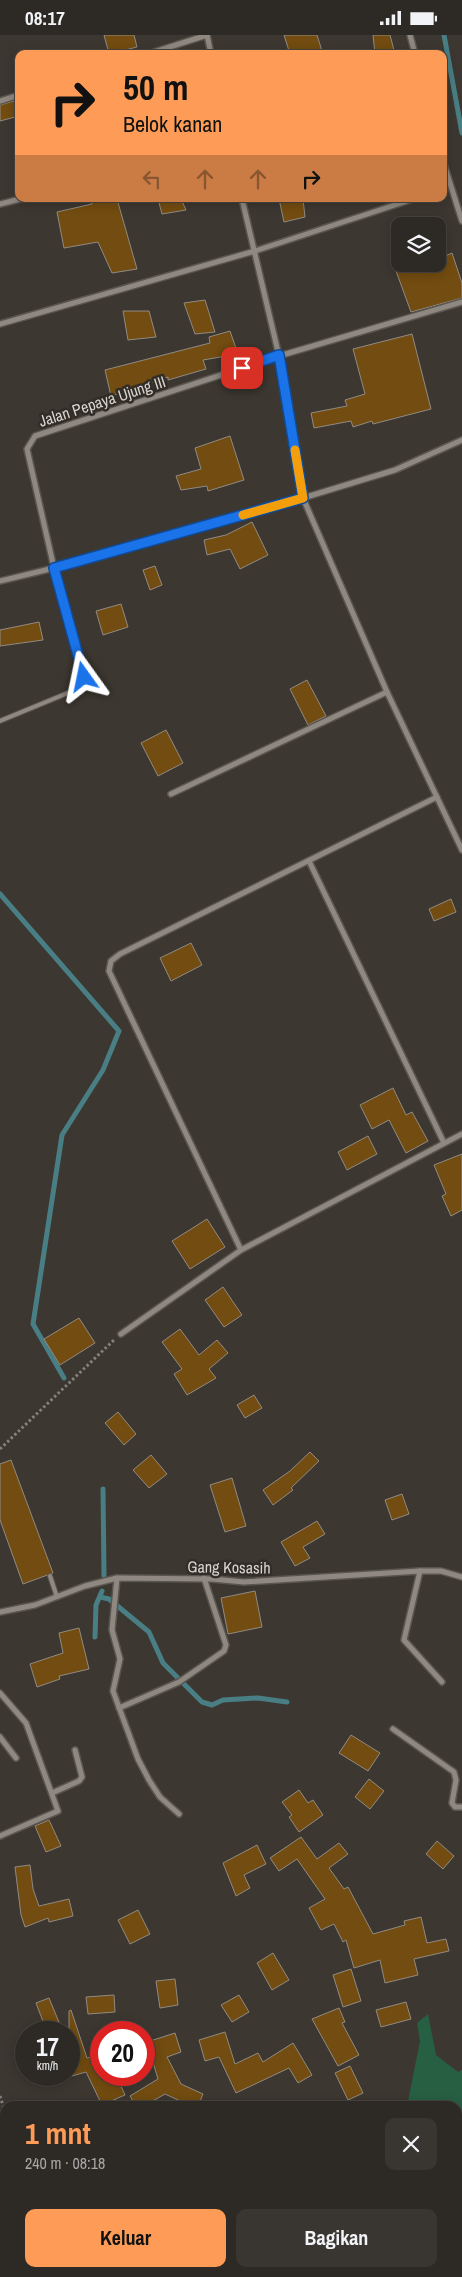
<!DOCTYPE html>
<html lang="id">
<head>
<meta charset="utf-8">
<style>
  body { margin:0; font-family:"Archivo Narrow",sans-serif; background:#393531; color:#f1f3f6; height:100vh; display:flex; flex-direction:column; font-size:19px; white-space:nowrap }
  * { box-sizing:border-box; margin:0 }
  p { font-size:16px; color:#a7a6a6 }
  .icon { flex:none; width:28px; height:28px; fill:none; stroke:currentColor; stroke-width:2; stroke-linecap:round; stroke-linejoin:round }
  .map { position:relative; flex:1; overflow:hidden }
  .drawer { position:absolute; left:0px; top:2066px; width:462px; height:176px; display:flex; flex-direction:column; background:#2d2924; border-radius:15px 15px 0 0; box-shadow:0 2px 12px #0003,0 0 0 1px #484541 }
  .drawer>* { flex:none }
  .hud { position:absolute; left:15px; top:15px; width:432px; height:152px; border-radius:10px; box-shadow:0 2px 12px #0003,0 0 0 1px #484541; background:#fe9c57; color:#111; overflow:hidden }
  .buttons { position:absolute; left:391px; top:182px; display:grid; gap:10px }
  .buttons a { display:grid; place-items:center; width:55px; height:55px; border-radius:10px; background:#2d2924; box-shadow:0 2px 12px #0003,0 0 0 1px #484541; font-size:25px }
  .speed { position:absolute; left:15px; top:1986px; display:flex; gap:10px; font-size:25px; font-weight:700; text-align:center }
  .speed>* { display:grid; place-content:center; width:65px; height:65px; border-radius:50%; background:#2d2924; box-shadow:0 2px 12px #0003,0 0 0 1px #484541; line-height:1 }
  .speed small { font-size:12px; font-weight:400 }
  .speed .limit { border:8px solid #d22; background:#fff; color:#111 }
  .pin { position:absolute; display:grid; place-items:center; width:42px; height:42px; color:#fff; margin:-21px; border-radius:10px; box-shadow:0 2px 8px #0006 }
  .me { position:absolute; width:55px; margin:-28px; rotate:348deg; stroke-linejoin:round; filter:drop-shadow(0 0 4px #0008) }
  .turn { display:flex; align-items:center; gap:18px; height:105px; padding:0 25px; font-size:22px }
  .turn .icon { width:65px; height:65px; stroke-width:2.5 }
  .turn b { display:block; font-size:35px; line-height:42px }
  .lanes { display:flex; align-items:center; height:48px; padding:0 25px; background:#0003; justify-content:center; gap:25px; direction:ltr }
  .lanes .off { opacity:.35 }
  .round { display:grid; place-items:center; flex:none; width:52px; height:52px; border-radius:10px; background:#393531 }
  .head { display:flex; align-items:center; justify-content:space-between; height:85px; padding:0 25px }
  h1 { font-size:30px; font-weight:700; line-height:38px; color:#fe9c57 }
  .button { display:flex; gap:10px; margin-top:auto; padding:10px 25px }
  .button a { flex:1; height:58px; border-radius:10px; background:#fe9c57; color:#111; font-size:20px; font-weight:700; line-height:58px; text-align:center }
  .button a+a { background:#393531; color:#f1f3f6 }
  .status { display:flex; justify-content:space-between; align-items:center; height:35px; padding:0 25px; background:#2d2924; direction:ltr }
  .status svg { height:14px; fill:currentColor }
  .map>svg:first-child { display:block }
  .green { fill:#275f43 }
  .lines { fill:none; stroke-linecap:round; stroke-linejoin:round }
  .stream { stroke:#487e84; stroke-width:5 }
  .building { fill:#724c10; stroke:#918b83 }
  .lane-casing { stroke:#59554f; stroke-width:6 }
  .street-casing { stroke:#59554f; stroke-width:8 }
  .path { stroke:#85817b; stroke-width:3; stroke-dasharray:2.5 2.5; stroke-linecap:butt }
  .lane { stroke:#8f8880; stroke-width:4 }
  .street { stroke:#8f8880; stroke-width:5 }
  .route-casing { stroke:#114b97; stroke-width:12 }
  .route { stroke:#1a73e8; stroke-width:9 }
  .slow { stroke:#f59e0b; stroke-width:9 }
  .labels { text-anchor:middle; dominant-baseline:central; stroke-width:5; stroke-linejoin:round; paint-order:stroke }
  .street-label { font-size:16px; fill:#d8d4d0; stroke:#322d26 }
</style>
</head>
<body>
<div class="status"><b>08:17</b><svg viewBox="0 0 49 12"><path d="M0 12V9h3v3zM5 12V6h3v6zM10 12V3h3v9zM15 12V0h3v12zM26 1h20v11H26zM47 4h2v5h-2z"/></svg></div>
<div class="map">
<svg width="462" height="2242" viewBox="0 0 462 2242">
  <rect width="100%" height="100%" fill="#3c3730"/>
  <g class="green">
    <path d="M428 1979 436 2020 458 2037 462 2035V2201L458 2200V2071H407L420 2006 417 1988Z"/>
    <path d="M80 2238H125L129 2242H79Z"/>
  </g>
  <g class="lines">
    <g class="stream">
      <path d="M444 0 462 98"/>
      <path d="M0 859 119 996 103 1035 62 1100 33 1289 64 1343"/>
      <path d="M103 1454 104 1541"/>
      <path d="M100 1562 109 1564 149 1597 163 1628 202 1667 212 1670 223 1665 258 1663 287 1667"/>
      <path d="M95 1602 96 1570 102 1556"/>
    </g>
  </g>
  <g class="building">
    <path d="M104 0H134L137 12 109 19Z"/>
    <path d="M284 0H317L322 16 315 19H290Z"/>
    <path d="M373 0H390L395 19H375Z"/>
    <path d="M14 66 19 81 0 86V70Z"/>
    <path d="M103 164H117L137 234 112 238 98 207 64 213 57 177 92 169 91 166Z"/>
    <path d="M158 164H181L186 175 162 179Z"/>
    <path d="M279 164H303L305 182 284 187Z"/>
    <path d="M452 218 462 248V263L411 277 396 236 415 229H438V224Z"/>
    <path d="M205 265 215 297 195 299 184 268Z"/>
    <path d="M123 276H149L156 302 128 305Z"/>
    <path d="M230 296 238 319 203 325 206 334 168 345V342L111 361 105 335 210 308 209 302Z"/>
    <path d="M412 299 431 374 373 389 372 386 353 392 351 386 314 393 311 378 347 371 345 365 365 359 353 314Z"/>
    <path d="M230 401 244 445 208 456 207 451 181 455 176 441 201 434 195 413Z"/>
    <path d="M252 487 268 520 240 534 230 514 207 520 204 505 226 500Z"/>
    <path d="M155 531 162 550 150 555 143 535Z"/>
    <path d="M121 569 128 592 103 600 96 576Z"/>
    <path d="M39 587 43 605 0 611V595Z"/>
    <path d="M307 645 326 681 308 690 290 654Z"/>
    <path d="M166 695 183 728 158 741 141 708Z"/>
    <path d="M451 864 456 877 434 886 429 874Z"/>
    <path d="M191 908 202 930 171 946 160 923Z"/>
    <path d="M393 1053 406 1080 412 1077 428 1106 406 1118 389 1085 372 1094 360 1070Z"/>
    <path d="M368 1101 377 1119 347 1135 338 1117Z"/>
    <path d="M462 1119V1175L451 1181 442 1161 446 1159 434 1130Z"/>
    <path d="M207 1184 225 1212 190 1234 172 1206Z"/>
    <path d="M223 1252 242 1280 224 1292 205 1265Z"/>
    <path d="M79 1283 95 1308 60 1330 44 1304Z"/>
    <path d="M180 1294 199 1320 217 1305 228 1318 209 1334 216 1343 187 1360 174 1339 182 1334 162 1307Z"/>
    <path d="M254 1360 262 1373 245 1383 237 1370Z"/>
    <path d="M118 1377 136 1399 124 1410 105 1388Z"/>
    <path d="M310 1417 319 1426 291 1453 293 1455 273 1470 263 1455 290 1436Z"/>
    <path d="M151 1420 167 1439 149 1453 133 1435Z"/>
    <path d="M11 1425 53 1538 23 1549 0 1485V1429Z"/>
    <path d="M232 1443 246 1491 225 1497 210 1450Z"/>
    <path d="M402 1459 409 1479 392 1485 385 1465Z"/>
    <path d="M317 1486 325 1499 303 1512 310 1523 295 1531 281 1507Z"/>
    <path d="M255 1556 262 1592 228 1599 221 1563Z"/>
    <path d="M79 1593 89 1634 59 1641 60 1644 37 1652 30 1629 63 1618 59 1598Z"/>
    <path d="M351 1700 380 1718 368 1736 339 1718Z"/>
    <path d="M369 1744 384 1756 370 1774 355 1762Z"/>
    <path d="M299 1755 308 1768 313 1765 323 1780 299 1797 289 1782 292 1780 282 1767Z"/>
    <path d="M49 1785 61 1811 46 1817 35 1791Z"/>
    <path d="M301 1802 317 1824 339 1808 348 1819 329 1833 344 1854 348 1852 373 1899 405 1890 404 1886 421 1882 427 1908 446 1904 449 1916 414 1924 418 1940 385 1948 380 1925 354 1933 346 1905 343 1907 334 1889 321 1895 309 1873 325 1864 297 1824 279 1836 270 1823Z"/>
    <path d="M437 1806 454 1821 443 1834 426 1819Z"/>
    <path d="M257 1810 266 1829 244 1840 250 1853 236 1861 223 1828Z"/>
    <path d="M30 1830 33 1854 39 1871 69 1864 73 1881 49 1887 48 1883 25 1892 21 1880 15 1832Z"/>
    <path d="M138 1875 150 1899 130 1909 118 1885Z"/>
    <path d="M273 1918 289 1945 272 1955 257 1928Z"/>
    <path d="M351 1934 361 1966 343 1972 333 1940Z"/>
    <path d="M175 1944 178 1970 160 1973 156 1946Z"/>
    <path d="M114 1960 115 1977 88 1979 86 1962Z"/>
    <path d="M239 1960 249 1977 232 1987 221 1970Z"/>
    <path d="M49 1963 61 1992 47 1997 36 1968Z"/>
    <path d="M406 1967 411 1984 381 1992 376 1975Z"/>
    <path d="M339 1973 345 1987 342 1988 359 2020 338 2031 312 1984Z"/>
    <path d="M71 1975 87 2023 101 2019V2040H116L125 2060 102 2070 86 2037 72 2041 69 2030V1976Z"/>
    <path d="M225 1997 235 2029 258 2018 263 2027 293 2008 312 2040 298 2048 289 2033 236 2058 219 2022 205 2026 199 2005Z"/>
    <path d="M175 1998 181 2017 167 2022 181 2049 203 2059 198 2071H191L165 2059 144 2071H136L130 2061 158 2044 147 2007Z"/>
    <path d="M350 2031 363 2058 348 2065 335 2038Z"/>
  </g>
  <g class="lines">
    <defs>
      <g id="lane">
        <path d="M0 686 75 655 84 643 54 533"/>
        <path d="M50 1541 57 1562"/>
      </g>
      <g id="street">
        <path d="M207 0 211 19"/>
        <path d="M410 0 415 19"/>
        <path d="M148 19 207 0"/>
        <path d="M0 66 19 60"/>
        <path d="M444 129 462 186"/>
        <path d="M242 164 279 321 303 463 387 657 462 815"/>
        <path d="M0 169 20 164"/>
        <path d="M0 289 255 216 413 164"/>
        <path d="M54 533 27 414 35 401 279 321 462 267"/>
        <path d="M0 546 54 533 303 463 395 435 462 405"/>
        <path d="M171 759 387 657"/>
        <path d="M309 826 444 1108"/>
        <path d="M241 1215 109 936 111 926 120 919 437 762"/>
        <path d="M121 1299 241 1215 462 1099"/>
        <path d="M420 1536 404 1605 442 1647"/>
        <path d="M117 1543 112 1595 120 1624 113 1656 138 1724 149 1745 160 1762 179 1779"/>
        <path d="M0 1577 35 1570 85 1551 117 1543 212 1544 244 1547 420 1536H441L462 1542"/>
        <path d="M0 1658 26 1688 58 1776 0 1801"/>
        <path d="M119 1673 179 1647 224 1616 226 1610 204 1543"/>
        <path d="M393 1694 454 1737 456 1745 452 1768 455 1772H462"/>
        <path d="M0 1702 16 1723"/>
        <path d="M52 1758 79 1746 82 1742 75 1715"/>
      </g>
    </defs>
    <use href="#lane" class="lane-casing"/>
    <use href="#street" class="street-casing"/>
    <g class="path">
      <path d="M0 1414 115 1304"/>
      <path d="M0 2061 5 2077"/>
      <path d="M0 2190 5 2188"/>
    </g>
    <use href="#lane" class="lane"/>
    <use href="#street" class="street"/>
  </g>
  <g class="lines">
    <defs>
      <path id="route" d="M84 642 54 533 303 463 279 320 242 333"/>
    </defs>
    <use href="#route" class="route-casing"/>
    <use href="#route" class="route"/>
    <path class="slow" d="M243 480 303 463 295 415"/>
  </g>
  <g class="labels">
    <g class="street-label">
      <text transform="translate(102 366) rotate(-18)">Jalan Pepaya Ujung III</text>
      <text transform="translate(229 1532) rotate(1)">Gang Kosasih</text>
    </g>
  </g>
</svg>
<div class="buttons">
<a><svg class="icon" aria-label="layers" viewBox="0 0 24 24"><path d="M12 4l9 5-9 5-9-5zM3 14l9 5 9-5"/></svg></a>
</div>
<div class="speed"><div>17<small>km/h</small></div><div class="limit">20</div></div>
<div class="pin" style="left:242px;top:333px;background:#d93025"><svg class="icon" aria-label="arrive" viewBox="0 0 24 24"><path d="M6 21V4h12l-3 4 3 4H6"/></svg></div>
<svg class="me" style="left:84px;top:642px" viewBox="-20 -20 40 40"><path d="M0-17L14 15 0 8-14 15z" fill="#1a73e8" stroke="#fff" stroke-width="4"/></svg>
<div class="hud">
<div class="turn"><svg class="icon" aria-label="right" viewBox="0 0 24 24"><path d="M7 20v-9h11M14 6l5 5-5 5"/></svg><div><b>50 m</b>Belok kanan</div></div>
<div class="lanes"><svg class="icon off" aria-label="left" viewBox="0 0 24 24"><path d="M17 20v-9H6M10 6l-5 5 5 5"/></svg><svg class="icon off" aria-label="ahead" viewBox="0 0 24 24"><path d="M12 20V5M6 11l6-6 6 6"/></svg><svg class="icon off" aria-label="ahead" viewBox="0 0 24 24"><path d="M12 20V5M6 11l6-6 6 6"/></svg><svg class="icon" aria-label="right" viewBox="0 0 24 24"><path d="M7 20v-9h11M14 6l5 5-5 5"/></svg></div>
</div>
<section class="drawer">
<div class="head"><div><h1>1 mnt</h1><p>240 m · 08:18</p></div><a class="round"><svg class="icon" aria-label="close" viewBox="0 0 24 24"><path d="M6 6l12 12M18 6L6 18"/></svg></a></div>
<div class="button"><a>Keluar</a><a>Bagikan</a></div>
</section>
</div>
</body>
</html>
